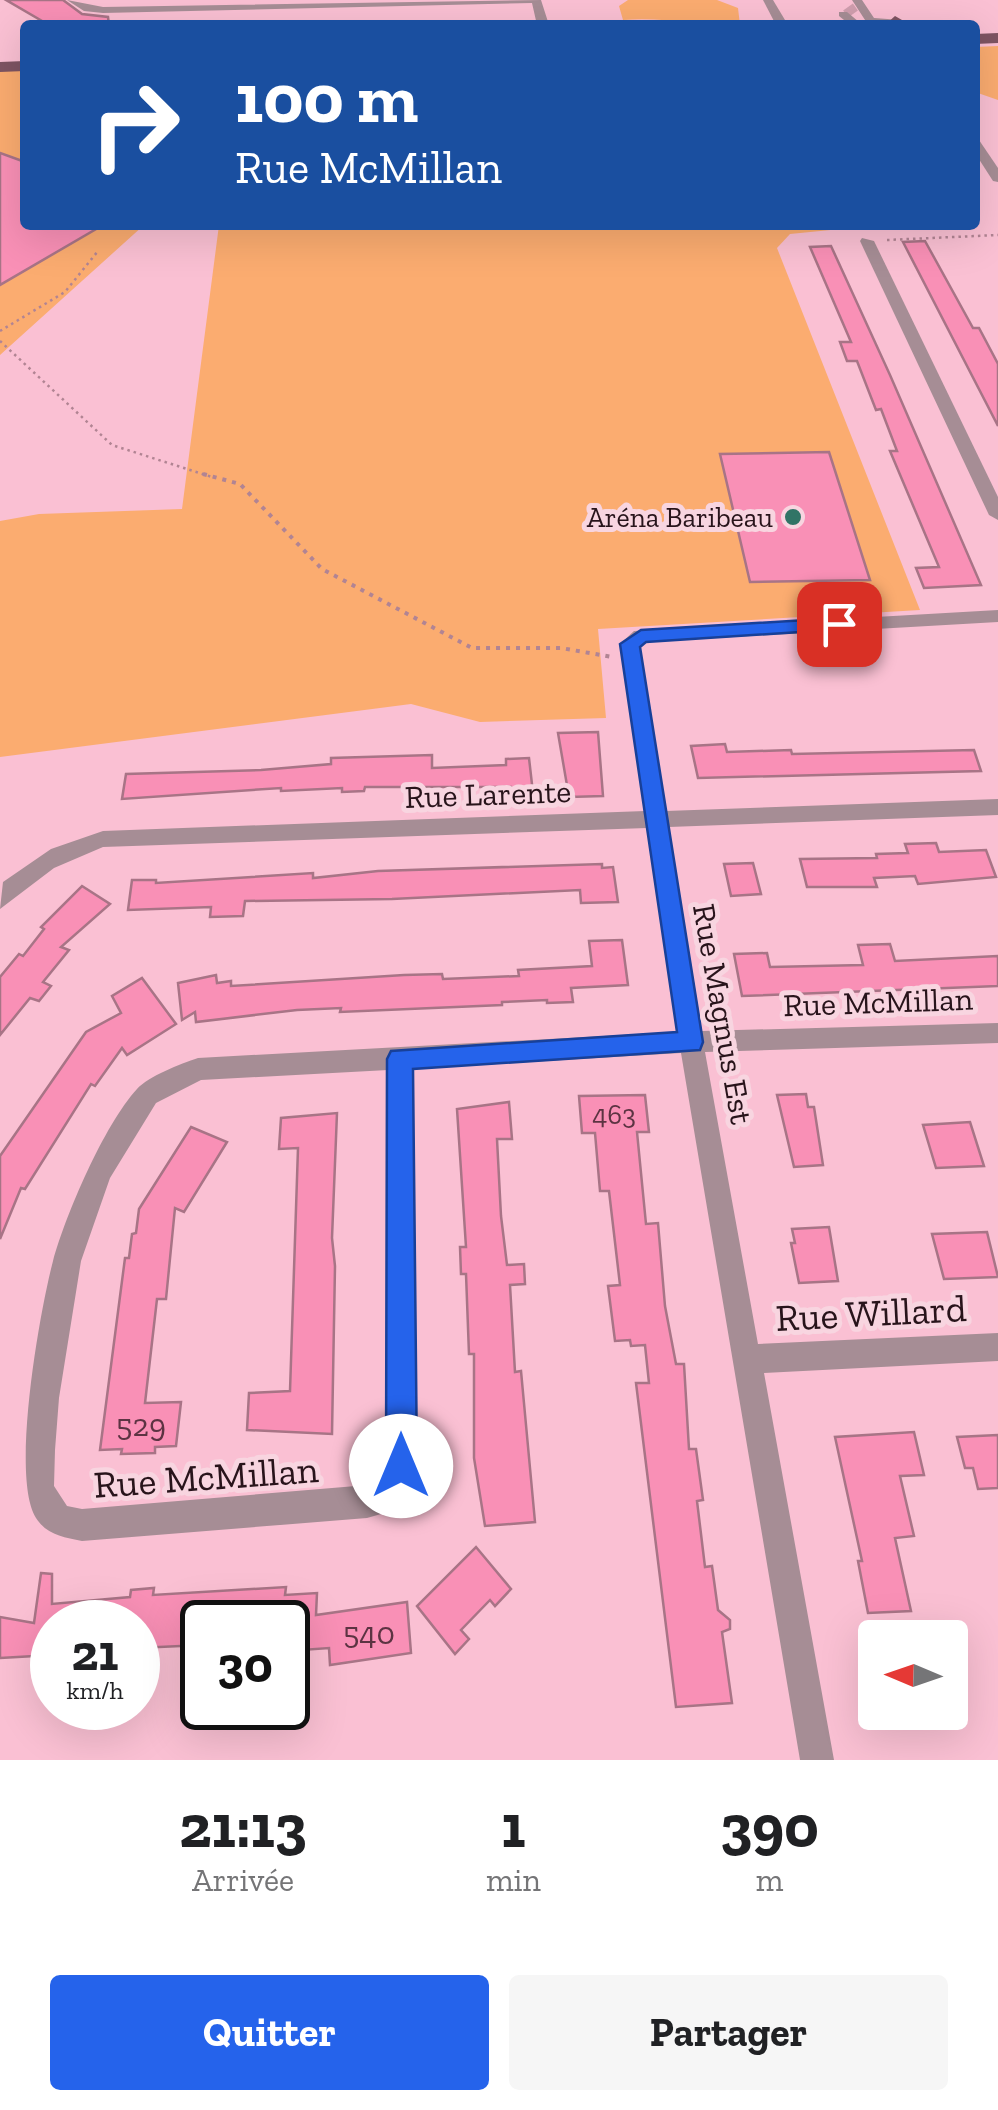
<!DOCTYPE html>
<html lang="fr">
<head>
<meta charset="utf-8">
<style>
  body { margin:0; font-family:"Zilla Slab",serif; background:#f6f6f6; color:#202124; height:100vh; display:flex; flex-direction:column; font-size:38px; white-space:nowrap }
  * { box-sizing:border-box; margin:0 }
  p { font-size:32px; color:#757577 }
  .icon { flex:none; width:55px; height:55px; fill:none; stroke:currentColor; stroke-width:2; stroke-linecap:round; stroke-linejoin:round }
  .map { position:relative; height:1760px; overflow:hidden }
  .panel { display:flex; flex-direction:column; background:#fff; flex:1 }
  .panel>* { flex:none }
  .guide { position:absolute; left:20px; top:20px; width:960px; height:210px; border-radius:10px; box-shadow:0 10px 40px #0002; background:#1a4fa0; color:#fff; overflow:hidden }
  .needle { width:65px; rotate:272deg }
  .fabs { position:absolute; left:858px; top:1620px; display:grid; gap:20px }
  .fabs a { display:grid; place-items:center; width:110px; height:110px; border-radius:10px; background:#fff; box-shadow:0 10px 40px #0002; font-size:50px }
  .speed { position:absolute; left:30px; top:1600px; display:flex; gap:20px; font-size:50px; font-weight:700; text-align:center }
  .speed>* { display:grid; place-content:center; width:130px; height:130px; border-radius:50%; background:#fff; box-shadow:0 10px 40px #0002; line-height:1 }
  .speed small { font-size:25px; font-weight:400 }
  .speed .limit { border:5px solid #111; border-radius:15px; background:#fff; color:#111 }
  .pin { position:absolute; display:grid; place-items:center; width:85px; height:85px; color:#fff; margin:-42px; border-radius:20px; box-shadow:0 5px 15px #0006 }
  .me { position:absolute; width:110px; margin:-55px; rotate:0deg; stroke-linejoin:round; filter:drop-shadow(0 0 8px #0008) }
  .turn { display:flex; align-items:center; gap:35px; height:210px; padding:0 50px; font-size:45px }
  .turn .icon { width:130px; height:130px; stroke-width:2.5 }
  .turn b { display:block; font-size:70px; line-height:85px }
  .eta { display:flex; justify-content:space-evenly; align-items:center; height:170px; text-align:center }
  .eta b { font-size:60px; font-weight:800; line-height:70px }
  .primary-button { display:flex; gap:20px; margin-top:auto; padding:20px 50px }
  .primary-button a { flex:1; height:115px; border-radius:10px; background:#2563eb; color:#fff; font-size:40px; font-weight:800; line-height:115px; text-align:center }
  .primary-button a+a { background:#f6f6f6; color:#202124 }
  .map>svg:first-child { display:block }
  .green { fill:#fbac70 }
  .building { fill:#f990b6; stroke:#a87486; stroke-width:2.5 }
  .lines { fill:none; stroke-linecap:round; stroke-linejoin:round }
  .minor-tunnel { stroke:#d09eae; stroke-width:12; stroke-dasharray:12 6; stroke-linecap:butt }
  .path-far1 { stroke:#b18493; stroke-width:2.5; stroke-dasharray:2.5 4; stroke-linecap:butt }
  .path { stroke:#b18493; stroke-width:4; stroke-dasharray:4 6; stroke-linecap:butt }
  .minor { fill:#a68d95; fill-rule:evenodd }
  .major { fill:#7e5462; fill-rule:evenodd }
  .route { fill:#2563eb; stroke:#184099; stroke-width:2.5 }
  .poi-dot { fill:#317466; stroke:#f8d5e0; stroke-width:4 }
  .labels { text-anchor:middle; dominant-baseline:central; stroke-width:10; stroke-linejoin:round; paint-order:stroke }
  .far-poi-label { font-size:28px; fill:#28141b; stroke:#f8d5e0; text-anchor:end }
  .number-label { font-size:28px; fill:#5c3342 }
  .street-label { font-size:32px; fill:#28141b; stroke:#f8d5e0 }
  .near-number-label { font-size:32px; fill:#5c3342 }
  .near-street-label { font-size:38px; fill:#28141b; stroke:#f8d5e0 }
</style>
</head>
<body>
<div class="map">
<svg width="998" height="1760" viewBox="0 0 998 1760">
  <rect width="100%" height="100%" fill="#fac0d3"/>
  <g class="green">
    <path d="M628 0H717L738 8 740 25C699 25 663 17 623 20L619 6Z"/>
    <path d="M998 46V100L975 92V47Z"/>
    <path d="M25 69V225H144L0 355V70Z"/>
    <path d="M219 225H881L790 234 777 248 920 610 598 629 606 718 480 722 411 704 0 757V521L39 514 182 509Z"/>
  </g>
  <g class="building">
    <path d="M6 0H63L82 14 108 17 109 25H49Z"/>
    <path d="M0 153 25 162V225H103L0 285Z"/>
    <path d="M925 241 973 328H979L998 364V426L903 242Z"/>
    <path d="M831 246 890 375 981 585 924 588 916 568 939 567 890 451H897L881 409 876 410 857 361H847L840 342H851L810 247Z"/>
    <path d="M829 452 870 580 750 582 720 454Z"/>
    <path d="M598 732 603 796 569 797 558 733Z"/>
    <path d="M725 744 727 752 791 750 792 754 974 750 981 771 698 778 691 746Z"/>
    <path d="M432 755V768L506 765V759L529 758 533 793H512L511 787H365L364 791 342 792V788L281 791V788L122 799 126 774 261 770 331 764V758Z"/>
    <path d="M936 843 939 852 986 850 996 877 918 884 915 876 874 878 877 887H807L800 859 877 858 876 854 908 853 905 844Z"/>
    <path d="M753 863 761 894 731 896 724 864Z"/>
    <path d="M602 864V868L613 867 618 902 581 903 580 890 392 899 245 901 243 916 210 917 211 907 128 910 132 880H156V883L313 873V878L378 871Z"/>
    <path d="M82 886 110 904 61 947 69 950 43 982 51 986 39 1001 30 998 0 1035V977L19 954 23 956 44 929 41 927Z"/>
    <path d="M622 940 628 985 571 988 573 1002 547 1003V1000L502 1002V1005L340 1012 341 1008 297 1010 196 1022 195 1012 182 1020 178 983 216 975 217 983 231 981V986L404 975 442 974 443 979 519 976 518 970 592 966 589 941Z"/>
    <path d="M890 944 895 961 998 956V986L742 996 734 954 767 953 770 967 863 965 858 945Z"/>
    <path d="M142 978 176 1024 127 1055 122 1048 95 1086 91 1084 25 1189 21 1188 0 1239V1156L86 1032 121 1013 112 996Z"/>
    <path d="M806 1094 808 1107H814L823 1165 794 1167 777 1095Z"/>
    <path d="M645 1095 649 1132H637L646 1224 658 1223 665 1306 676 1364H684L689 1449H696L703 1500 697 1501 705 1567 712 1566 718 1610 730 1620V1629L722 1632 732 1703 676 1707 636 1383H649L645 1345 631 1346 630 1340 615 1341 608 1286 620 1285 609 1191H600L595 1133H582L579 1096Z"/>
    <path d="M509 1102 512 1139H497L501 1216 507 1265 524 1264 525 1284 510 1285 515 1372 521 1371 535 1522 485 1526 474 1458V1354H469L466 1274H461L460 1247H466L457 1109Z"/>
    <path d="M337 1113 332 1238 335 1266 332 1434 247 1430 249 1393 290 1391 298 1148 279 1149 281 1118Z"/>
    <path d="M970 1122 984 1166 936 1168 923 1125Z"/>
    <path d="M191 1127 227 1142 184 1212 175 1208 166 1299H157L145 1403 181 1402 176 1446 155 1447V1453L121 1454 122 1449 100 1450 125 1258H129L132 1234 136 1233 139 1209Z"/>
    <path d="M829 1227 838 1281 799 1283 791 1243H795L792 1229Z"/>
    <path d="M987 1232 998 1277 944 1279 932 1234Z"/>
    <path d="M914 1432 924 1475 900 1476 914 1536 895 1538 911 1611 868 1613 858 1561H862L835 1437Z"/>
    <path d="M998 1435V1488L978 1489 973 1468H965L957 1437Z"/>
    <path d="M476 1547 511 1589 495 1606 490 1600 461 1630 469 1639 455 1654 417 1606Z"/>
    <path d="M41 1573 52 1574V1604L130 1597 131 1590 154 1588 153 1595 286 1587 285 1595 317 1593 316 1615 407 1602 411 1653 330 1665 329 1648 288 1651V1622H202V1645L138 1648V1622H52V1655L0 1658V1617L34 1623Z"/>
  </g>
  <g class="lines">
    <path class="minor-tunnel" d="M848 7 853 14"/>
    <g class="path-far1">
      <path d="M887 240 998 235"/>
      <path d="M0 331 65 292 98 251"/>
      <path d="M0 341 112 445 212 477"/>
    </g>
    <path class="path" d="M203 474 240 484 322 569 472 648H561L612 657"/>
    <g class="minor">
      <path d="M67 0 103 7 541 0 549 25H537L532 3 103 13 84 11Z"/>
      <path d="M763 0H773L788 25H776Z"/>
      <path d="M852 0H862L874 18 901 20 867 23Z"/>
      <path d="M839 12H847L859 22 849 24 839 16Z"/>
      <path d="M975 139 979 140 998 168V182L993 181 975 153Z"/>
      <path d="M862 238 874 241 998 497V520L989 515 860 241Z"/>
      <path d="M998 610V622L646 642 640 646 666 811 998 799V815L669 827 702 1031 998 1023V1043L705 1052 758 1344 998 1333V1361L764 1373 834 1760H800L681 1053 413 1069 416 1466 402 1508 367 1518 82 1541C63 1537 47 1535 36 1518 10 1477 40 1310 53 1261 66 1214 104 1125 137 1089 149 1076 180 1064 198 1058L677 1032 647 828 103 847 54 868 0 909 3 882 51 849 103 831 645 811 620 644 634 631ZM388 1070 386 1466 380 1484 82 1509 67 1506 54 1486 55 1450 59 1398 81 1261 110 1178 156 1103 201 1080Z"/>
    </g>
    <g class="major">
      <path d="M895 16 902 20 899 25H885Z"/>
      <path d="M998 33V43L975 44V34Z"/>
      <path d="M25 61V71L0 72V62Z"/>
    </g>
  </g>
  <path class="route" d="M839 618 846 620V629L646 642 640 647 703 1042 700 1050 413 1069 417 1466 412 1477 401 1481 390 1477 386 1466 387 1059 391 1051 677 1032 620 644 641 630Z"/>
  <circle class="poi-dot" cx="793" cy="517" r="10"/>
  <g class="labels">
    <g class="far-poi-label">
      <text x="773" y="517">Aréna Baribeau</text>
    </g>
    <g class="number-label">
      <text x="614" y="1114">463</text>
    </g>
    <g class="street-label">
      <text transform="translate(488 794) rotate(-2)">Rue Larente</text>
      <text transform="translate(878 1002) rotate(-2)">Rue McMillan</text>
      <text transform="translate(723 1014) rotate(80)">Rue Magnus Est</text>
    </g>
    <g class="near-number-label">
      <text x="141" y="1425">529</text>
      <text x="369" y="1633">540</text>
    </g>
    <g class="near-street-label">
      <text transform="translate(871 1313) rotate(-3)">Rue Willard</text>
      <text transform="translate(206 1477) rotate(-4)">Rue McMillan</text>
    </g>
  </g>
</svg>
<div class="fabs">
<a><svg class="needle" viewBox="-14 -14 28 28"><path d="M0-13l5 13h-10z" fill="#e53935"/><path d="M0 13l5-13h-10z" fill="#757577"/></svg></a>
</div>
<div class="speed"><div>21<small>km/h</small></div><div class="limit">30</div></div>
<div class="pin" style="left:839px;top:624px;background:#d93025"><svg class="icon" aria-label="arrive" viewBox="0 0 24 24"><path d="M6 21V4h12l-3 4 3 4H6"/></svg></div>
<svg class="me" style="left:401px;top:1466px" viewBox="-20 -20 40 40"><circle r="19" fill="#fff"/><path d="M0-13L10 11 0 6-10 11z" fill="#2563eb"/></svg>
<div class="guide">
<div class="turn"><svg class="icon" aria-label="right" viewBox="0 0 24 24"><path d="M7 20v-9h11M14 6l5 5-5 5"/></svg><div><b>100 m</b>Rue McMillan</div></div>
</div>
</div>
<section class="panel">
<div class="eta">
<div><b>21:13</b><p>Arrivée</p></div>
<div><b>1</b><p>min</p></div>
<div><b>390</b><p>m</p></div>
</div>
<div class="primary-button"><a>Quitter</a><a>Partager</a></div>
</section>
</body>
</html>
